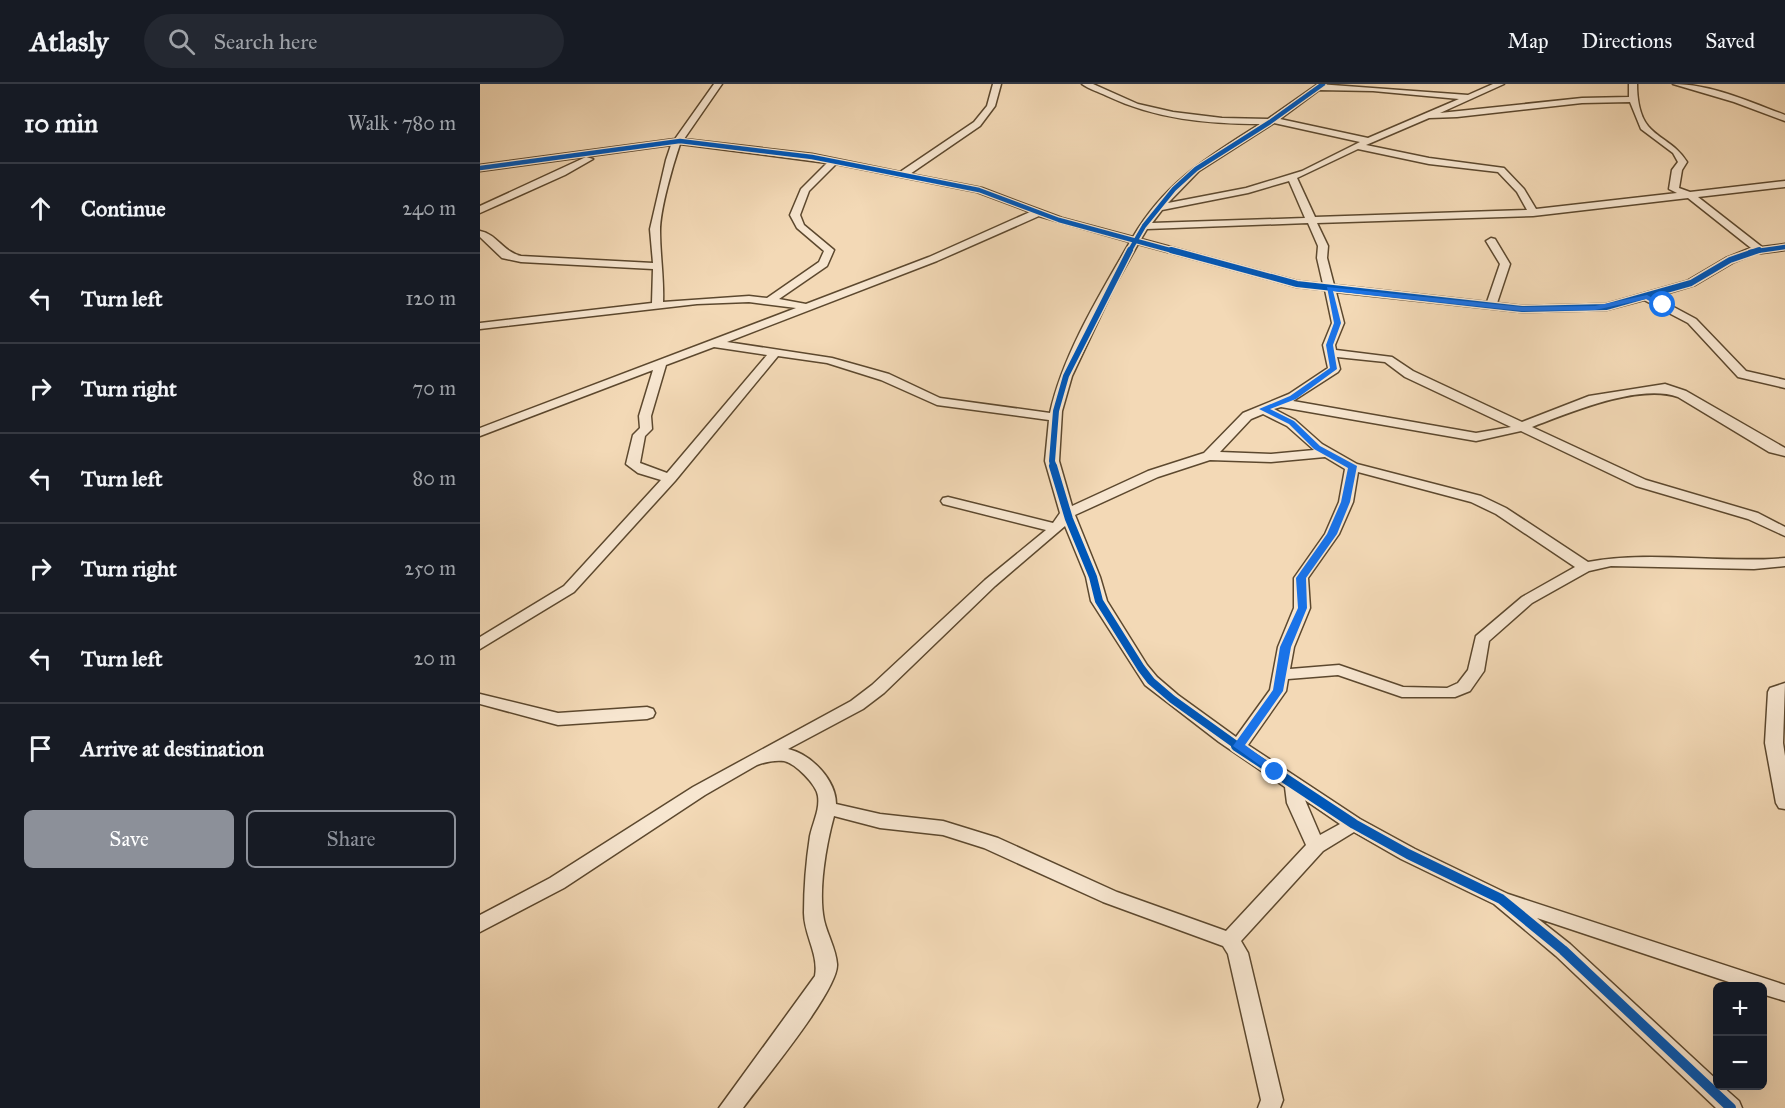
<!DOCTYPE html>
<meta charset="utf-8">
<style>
:root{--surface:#171b24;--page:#242831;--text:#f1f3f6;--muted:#9ea1a6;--line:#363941;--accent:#8c9099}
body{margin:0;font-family:"IM FELL Great Primer",serif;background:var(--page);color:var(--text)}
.controls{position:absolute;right:18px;bottom:18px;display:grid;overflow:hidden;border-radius:9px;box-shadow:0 6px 24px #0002}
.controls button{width:54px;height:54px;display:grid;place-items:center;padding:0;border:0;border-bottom:2px solid var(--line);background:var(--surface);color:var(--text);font:30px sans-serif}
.stop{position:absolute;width:18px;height:18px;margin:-14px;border:4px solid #1a73e8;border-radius:50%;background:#fff}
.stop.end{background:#1a73e8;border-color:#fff;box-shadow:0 2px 6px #0008}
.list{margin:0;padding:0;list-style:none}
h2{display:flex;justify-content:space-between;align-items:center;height:78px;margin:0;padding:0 24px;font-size:26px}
h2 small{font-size:20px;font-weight:400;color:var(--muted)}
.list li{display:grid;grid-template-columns:39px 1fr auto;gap:18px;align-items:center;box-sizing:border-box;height:90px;padding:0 24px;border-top:2px solid var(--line)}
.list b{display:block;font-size:22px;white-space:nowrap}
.list em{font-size:20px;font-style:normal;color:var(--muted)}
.actions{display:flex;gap:12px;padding:18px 24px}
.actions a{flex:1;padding:14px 0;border:2px solid var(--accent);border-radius:9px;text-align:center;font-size:21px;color:var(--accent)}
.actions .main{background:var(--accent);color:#fff}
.icon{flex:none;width:33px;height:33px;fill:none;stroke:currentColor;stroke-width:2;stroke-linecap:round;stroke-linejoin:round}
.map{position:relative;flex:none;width:1305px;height:1024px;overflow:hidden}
header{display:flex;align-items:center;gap:36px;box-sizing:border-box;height:84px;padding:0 30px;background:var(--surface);border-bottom:2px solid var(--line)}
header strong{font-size:28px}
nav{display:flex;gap:33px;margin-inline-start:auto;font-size:21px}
.search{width:420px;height:54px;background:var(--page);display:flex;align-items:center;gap:15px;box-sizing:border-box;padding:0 21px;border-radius:33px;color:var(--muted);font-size:22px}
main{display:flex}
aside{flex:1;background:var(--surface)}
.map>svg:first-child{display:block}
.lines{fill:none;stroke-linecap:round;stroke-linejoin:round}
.street-casing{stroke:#5c482e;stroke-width:3}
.street{fill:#f7e6d0;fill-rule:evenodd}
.cycleway-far3-casing{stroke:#f7e6d0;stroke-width:7}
.cycleway-far2-casing{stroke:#f7e6d0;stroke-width:9}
.cycleway-far1-casing{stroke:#f7e6d0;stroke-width:11}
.cycleway-casing{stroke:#f7e6d0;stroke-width:14}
.cycleway-far3{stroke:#0057b8;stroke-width:4.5}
.cycleway-far2{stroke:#0057b8;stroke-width:6}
.cycleway-far1{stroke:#0057b8;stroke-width:8}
.cycleway{stroke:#0057b8;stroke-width:10}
.route{fill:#1a73e8}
</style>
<header>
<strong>Atlasly</strong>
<div class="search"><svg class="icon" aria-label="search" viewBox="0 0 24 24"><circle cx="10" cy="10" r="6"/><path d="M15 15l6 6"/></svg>Search here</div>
<nav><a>Map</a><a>Directions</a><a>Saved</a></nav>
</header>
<main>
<aside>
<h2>10 min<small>Walk · 780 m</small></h2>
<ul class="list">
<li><svg class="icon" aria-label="ahead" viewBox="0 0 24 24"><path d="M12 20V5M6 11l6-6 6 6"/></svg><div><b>Continue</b></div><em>240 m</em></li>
<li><svg class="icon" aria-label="left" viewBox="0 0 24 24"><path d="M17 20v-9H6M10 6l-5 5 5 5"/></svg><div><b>Turn left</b></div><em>120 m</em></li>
<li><svg class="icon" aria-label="right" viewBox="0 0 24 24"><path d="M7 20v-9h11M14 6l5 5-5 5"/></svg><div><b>Turn right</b></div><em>70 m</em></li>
<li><svg class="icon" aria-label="left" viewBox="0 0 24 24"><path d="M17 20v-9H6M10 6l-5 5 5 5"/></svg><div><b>Turn left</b></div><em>80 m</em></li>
<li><svg class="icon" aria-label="right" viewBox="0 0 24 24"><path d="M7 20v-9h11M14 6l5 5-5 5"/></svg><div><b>Turn right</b></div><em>250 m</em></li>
<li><svg class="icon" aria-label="left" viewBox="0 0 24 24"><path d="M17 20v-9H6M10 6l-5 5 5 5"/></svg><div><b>Turn left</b></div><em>20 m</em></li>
<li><svg class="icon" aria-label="arrive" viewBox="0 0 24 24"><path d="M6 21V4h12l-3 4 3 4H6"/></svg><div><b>Arrive at destination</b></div></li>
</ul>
<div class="actions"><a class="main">Save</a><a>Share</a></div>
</aside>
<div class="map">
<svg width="1305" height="1024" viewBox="0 0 1305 1024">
<rect width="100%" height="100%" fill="#f3d9b6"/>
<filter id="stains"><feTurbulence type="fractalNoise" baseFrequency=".00333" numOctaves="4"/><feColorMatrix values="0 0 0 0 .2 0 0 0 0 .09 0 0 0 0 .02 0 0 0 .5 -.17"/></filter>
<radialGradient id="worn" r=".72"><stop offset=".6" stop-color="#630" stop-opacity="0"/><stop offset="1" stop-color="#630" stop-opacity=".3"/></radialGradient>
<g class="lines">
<defs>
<g id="street">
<path d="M234,0h8l-38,55 128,15 88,18 74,-50 13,-16 6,-22h8l-6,22 -15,20 -70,48 72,14 80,30 71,19c32,-55 75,-80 127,-113 -52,0 -105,-5 -153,-28 -8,-4 -18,-7 -25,-12h11l45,20 35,8 49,6 46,1 50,-35 150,11 25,-11h11l-64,29 142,-15 47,-1v-13h8c0,13 2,31 11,42 12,14 27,17 39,36l-5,8 -3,18 11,4 95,-11v6l-87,10 64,50 23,-3v6l-31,4 -20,8 -39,23 -40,12 41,22 50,52 39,9v8l-47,-11 -50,-54 -44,-23 -38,10 -84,2 -186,-20 8,31 -9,22 1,5 56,7 21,14 109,51 67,-26 76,-12 21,7 99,57v8l-16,-4 -91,-55c-39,-14 -109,16 -146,30l114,53 112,33 27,14v9l-37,-17 -112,-33 -115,-55 -45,10 -195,-34 -7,2 21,11 27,24 35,20 124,32 25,12 82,54c64,-12 132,2 197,-4v8l-31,3 -143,-3 -22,5 -57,32 -43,38 -5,30 -14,20 -15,6h-53l-64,-22 -50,4 -2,12 -38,54 112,74 55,30 93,45 277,91v16l-23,-7v-8h-21l-204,-68 33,26 148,137v5h4l17,15 3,7h-26l-160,-152 -62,-52 -93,-45 -47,-27 -31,19 -82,90 7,12 35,147 -3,8h-22l3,-8 -33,-146 -5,-8 -120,-44 -119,-54 -41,-13 -63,-7 -46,-12c-8,29 -16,75 -10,104 3,14 12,29 13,44 2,26 -76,119 -94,144h-24l96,-132c4,-22 -11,-41 -11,-63 0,-26 2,-51 6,-77 3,-14 10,-26 8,-40 -1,-11 -23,-33 -34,-35 -9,-1 -19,1 -27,4l-52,30 -141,93 -84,44v-17l70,-37 143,-91 158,-86 21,-16 113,-105 61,-50 -103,-26 -2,-3 2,-3 5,-1 105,26 7,-10 -15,-52 4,-41 -112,-15 -56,-25 -54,-17 -49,-7 -103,125 -101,111 -94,57v-12l84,-51 97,-106 -23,-7 -12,-9 7,-29 7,-7 -1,-12 14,-46 -173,66v-8l316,-120 -47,-6 -52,2 -217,25v-6l172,-20 1,-34 -132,-7 -19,-4 -22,-21v-6c17,3 23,21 41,25l132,7 -3,-34 16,-69 5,-15 -191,26v-6l195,-26zM839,6l54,1 86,8 -91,39 -88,-19zM1150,18l11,27 32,24 5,9 -6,8 -3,19 8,4 -141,16 -12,-20 -20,-21 -75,-10 -63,-13 63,-27 28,-1 125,-14zM794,39l86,19 -58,29 -56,17 -78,15 31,-32zM200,60l147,19 -26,26 -11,26 7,13 27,23 -5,11 -52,36 -18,-2 -86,6c1,-24 -3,-47 -3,-71 0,-22 13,-66 20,-87zM878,65l71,15 69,8 19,20 10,18 -212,7 -18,-39zM356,80l141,28 53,20 -101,45 -123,47 -27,-5 48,-33 7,-16 -30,-25 -4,-10 9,-24zM809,97l16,37 -153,5 10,-13 86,-17zM1208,114l63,50 -25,10 -39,23 -81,23 -84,2 -25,-3 13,-39 -15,-25 -4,-1 -5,3 14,23 -13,38 -153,-17 -7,-27 1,-12 -11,-23 216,-7zM559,132l91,26c-30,52 -67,112 -80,171l-110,-15 -51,-24 -57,-16 -105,-16 210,-81zM828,139l10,23 -1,12 6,26 -26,-3 -156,-42 6,-10zM658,160l159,43 28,3 7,33 -9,22 5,23 -39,26 -46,19 -39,40 -56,18 -76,35 -13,-45 3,-50 10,-35 42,-89zM234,263l53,8 -100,118 -27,-10 5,-27 7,-7 -1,-13 15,-51zM857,273l48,5 20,15 106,50 -35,6 -183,-32 45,-29 2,-3zM783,330l24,12 27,24 -43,4 -51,-2 31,-33zM845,373l20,12 -6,33 -14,32 -31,44v30l-16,39 -8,43 -34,47 -58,-42 -21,-18 -10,-12 -40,-64 -7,-24 -25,-62 83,-38 52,-17 61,2zM878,388l113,30 25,12 79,53 -53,30 -46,39 -8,34 -10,13 -11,5 -44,-1 -64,-22 -49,4 4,-22 16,-39 -2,-30 31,-44 14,-32zM585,442l21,51 5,24 54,84 74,57 66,45 2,16 19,42 -80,86 -109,-39 -119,-54 -55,-17 -63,-7 -44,-10c0,-24 -25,-50 -48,-55l75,-40 21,-16 111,-107zM825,716l35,24 -20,11z"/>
<path d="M1193,0c38,0 77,18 112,31v6l-51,-19z"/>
<path d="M106,73l7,2 -28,16 -85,38v-7z"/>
<path d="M1305,599l-2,60 2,13v53l-6,-1 -3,-5 -11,-60 3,-51 2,-4z"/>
<path d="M0,610l78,19 89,-6 6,2 2,4 -2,4 -6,2 -89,6 -78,-21z"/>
</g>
</defs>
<!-- street casing -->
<use href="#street" class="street-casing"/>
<!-- street -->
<use href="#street" class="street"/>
<defs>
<g id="cycleway-far3">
<path d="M0,84l200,-27 132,16 167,33 80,30 118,32"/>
<path d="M649,168l15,-26 30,-37 22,-20 74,-47 53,-38"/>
<path d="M1270,168l35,-5"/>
</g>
<g id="cycleway-far2">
<path d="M691,166l126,34 225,25 84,-2 85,-24 39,-23 29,-10"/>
<path d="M574,384l-2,-7 4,-50 10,-35 64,-126"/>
</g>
<path id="cycleway-far1" d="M573,382l16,53 24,58 6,24 42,67 10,13 21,18 67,48"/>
<path id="cycleway" d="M756,662l118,78 54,30 93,45 62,51 168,158"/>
</defs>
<!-- cycleway-far3 casing -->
<use href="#cycleway-far3" class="cycleway-far3-casing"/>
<!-- cycleway-far2 casing -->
<use href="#cycleway-far2" class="cycleway-far2-casing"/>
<!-- cycleway-far1 casing -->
<use href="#cycleway-far1" class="cycleway-far1-casing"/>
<!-- cycleway casing -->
<use href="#cycleway" class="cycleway-casing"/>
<!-- cycleway-far3 -->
<use href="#cycleway-far3" class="cycleway-far3"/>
<!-- cycleway-far2 -->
<use href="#cycleway-far2" class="cycleway-far2"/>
<!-- cycleway-far1 -->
<use href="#cycleway-far1" class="cycleway-far1"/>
<!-- cycleway -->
<use href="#cycleway" class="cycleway"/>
</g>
<!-- route -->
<path class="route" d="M847,203l195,20 73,-1 52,-11 19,10 -6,2 -14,-8 -51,11 -73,1 -189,-20 8,32 -8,22 4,24 -41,30 -26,10 24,12 26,25 37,20 -7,36 -13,32 -31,44 1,30 -16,39 -8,44 -38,54 34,25v5l-4,1 -42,-30 40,-56 7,-43 18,-39 -2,-30 31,-44 14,-32 7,-34 -34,-19 -25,-25 -30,-15 31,-13 40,-28 -4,-23 8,-22z"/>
<rect width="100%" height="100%" filter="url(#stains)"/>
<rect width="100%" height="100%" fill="url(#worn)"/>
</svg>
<div class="controls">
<button>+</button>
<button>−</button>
</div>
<div class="stop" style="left:1183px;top:221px"></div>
<div class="stop end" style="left:795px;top:688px"></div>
</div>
</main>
